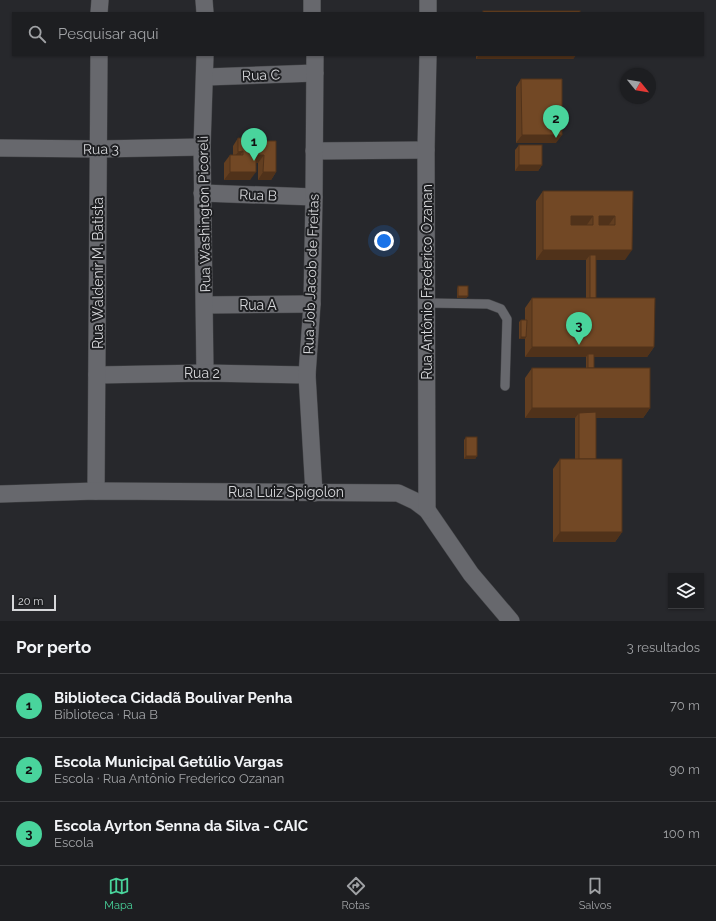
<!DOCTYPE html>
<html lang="pt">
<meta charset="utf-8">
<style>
:root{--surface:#1d1e21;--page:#25272a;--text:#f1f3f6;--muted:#a0a2a5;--line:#3b3c3f;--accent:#49d49c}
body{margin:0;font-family:Raleway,sans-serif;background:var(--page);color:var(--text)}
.controls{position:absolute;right:12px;bottom:12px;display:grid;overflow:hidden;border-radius:0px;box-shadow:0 1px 3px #0004}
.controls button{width:36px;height:36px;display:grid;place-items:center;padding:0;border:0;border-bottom:1px solid var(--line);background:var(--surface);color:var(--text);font:20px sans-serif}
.compass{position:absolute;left:620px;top:68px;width:36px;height:36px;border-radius:50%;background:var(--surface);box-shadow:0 1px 3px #0004;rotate:120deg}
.scale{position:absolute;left:12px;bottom:10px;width:44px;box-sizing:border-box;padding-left:4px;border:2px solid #d6d7da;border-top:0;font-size:11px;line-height:14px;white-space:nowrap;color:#d6d7da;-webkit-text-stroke:3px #1e1f22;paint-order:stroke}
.you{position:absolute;left:384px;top:241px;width:14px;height:14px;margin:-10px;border:3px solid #fff;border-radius:50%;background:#1a73e8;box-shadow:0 0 0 6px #1a73e833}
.badge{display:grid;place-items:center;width:26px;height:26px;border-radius:50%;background:var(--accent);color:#111;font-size:13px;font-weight:700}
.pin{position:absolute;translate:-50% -33px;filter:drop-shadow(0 1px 2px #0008)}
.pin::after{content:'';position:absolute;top:21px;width:14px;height:12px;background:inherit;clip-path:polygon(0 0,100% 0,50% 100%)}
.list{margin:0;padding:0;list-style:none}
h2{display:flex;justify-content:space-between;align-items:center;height:52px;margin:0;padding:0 16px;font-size:17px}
h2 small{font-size:13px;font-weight:400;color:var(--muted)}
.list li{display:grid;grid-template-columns:26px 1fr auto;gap:12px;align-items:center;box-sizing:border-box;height:64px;padding:0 16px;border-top:1px solid var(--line)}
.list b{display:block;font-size:15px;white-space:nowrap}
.list p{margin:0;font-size:13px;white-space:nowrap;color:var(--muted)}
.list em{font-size:13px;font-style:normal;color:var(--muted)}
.icon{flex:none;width:22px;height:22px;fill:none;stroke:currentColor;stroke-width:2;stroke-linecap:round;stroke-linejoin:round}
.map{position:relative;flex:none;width:716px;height:621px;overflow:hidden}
.search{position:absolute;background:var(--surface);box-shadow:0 1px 3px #0004;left:12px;right:12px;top:12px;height:44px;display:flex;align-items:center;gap:10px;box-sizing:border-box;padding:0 14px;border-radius:0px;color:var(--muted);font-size:15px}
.sheet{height:244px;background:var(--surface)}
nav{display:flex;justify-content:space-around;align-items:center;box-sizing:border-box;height:56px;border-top:1px solid var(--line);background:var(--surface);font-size:11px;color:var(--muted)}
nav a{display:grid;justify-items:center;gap:2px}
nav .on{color:var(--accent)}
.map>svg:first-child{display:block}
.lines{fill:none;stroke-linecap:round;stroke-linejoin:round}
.lane-casing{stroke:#434447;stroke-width:10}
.street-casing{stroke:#434447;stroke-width:18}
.lane{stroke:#67686d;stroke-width:9}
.street{stroke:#67686d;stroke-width:17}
.wall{fill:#623e20}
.shaded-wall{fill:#50321a}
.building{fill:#724825;stroke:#50321a;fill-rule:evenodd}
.labels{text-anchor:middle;stroke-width:4;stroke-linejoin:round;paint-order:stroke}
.street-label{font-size:14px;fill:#d6d7da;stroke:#1e1f22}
</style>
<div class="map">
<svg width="716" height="621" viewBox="0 0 716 621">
<rect width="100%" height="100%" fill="#27282c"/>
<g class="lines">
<defs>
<path id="lane" d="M427,303l61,1 13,5 6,10 -2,67"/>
<g id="street">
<path d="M204,0l1,13"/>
<path d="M312,0v13"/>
<path d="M99,13l1,-13"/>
<path d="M428,13v-13"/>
<path d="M206,77l109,-4"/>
<path d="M0,148l99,1 103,-2"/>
<path d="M314,151l112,-1"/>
<path d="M202,193l112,4"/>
<path d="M205,305l107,-1"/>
<path d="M205,373l-3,-226 3,-92"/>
<path d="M97,375l108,-2 102,2"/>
<path d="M96,491l3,-436"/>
<path d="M314,493l-7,-118 5,-71 2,-107 1,-142"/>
<path d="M0,494l96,-3 302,2 17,8 12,9 44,64 40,47"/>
<path d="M427,510l-1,-360 2,-95"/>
</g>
</defs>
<!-- lane casing -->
<use href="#lane" class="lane-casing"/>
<!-- street casing -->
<use href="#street" class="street-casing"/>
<!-- lane -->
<use href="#lane" class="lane"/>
<!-- street -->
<use href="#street" class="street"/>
</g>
<!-- wall -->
<g class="wall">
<path d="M476,55h100l-3,4h-97z"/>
<path d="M521,79l35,64h-40v-56z"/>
<path d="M238,138l10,3h28v31l-5,8h-13v-17h-2l-6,17h-26v-17l6,-8h3v-9z"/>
<path d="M519,145l23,20 -4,6h-23v-21z"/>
<path d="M543,191h90l-8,69h-29v38l58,49 -7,10h-53v11l56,40 -7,10h-47v41l26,73 -7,10h-62v-73l7,-10h15v-41h-50v-40l7,-10h54v-11h-61v-18h-6v-17l2,-2h4v-12l7,-10h54v-38h-50v-59z"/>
<path d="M458,286l10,10 -2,2h-9v-9z"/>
<path d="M466,437l11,19 -2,3h-11v-19z"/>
</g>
<!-- shaded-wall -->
<g class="shaded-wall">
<path d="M479,55h97l-3,4h-97z"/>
<path d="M522,135h40l-6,8h-40z"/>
<path d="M243,151l-5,8h-5l5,-7z"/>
<path d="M256,155h8l-6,8h-8z"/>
<path d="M519,165h23l-4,6h-23z"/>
<path d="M230,172h26l-6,8h-26z"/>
<path d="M263,172h13l-5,8h-13z"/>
<path d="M571,216h22l-7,10h-22z"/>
<path d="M599,216h16l-7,10h-16z"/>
<path d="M543,250h89l-7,10h-35v-5l-4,5h-50z"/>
<path d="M458,296h10l-2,2h-9z"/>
<path d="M521,337h5l-1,2h-6z"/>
<path d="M532,347h122l-7,10h-59v-3l-2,3h-61z"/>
<path d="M532,408h118l-7,10h-64v-5l-4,5h-50z"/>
<path d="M466,456h11l-2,3h-11z"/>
<path d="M560,532h62l-7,10h-62z"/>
</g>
<!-- building -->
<g class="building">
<rect x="483" y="11" width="97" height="2"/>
<path d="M521,79h41v56h-40z"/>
<path d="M238,138h10v3h28v31h-13l1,-17h-8v17h-26v-17h13v-4l-5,1z"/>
<rect x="519" y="145" width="23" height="20"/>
<path d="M543,191h90l-1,59h-89zM571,216h22v9h-22zM599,216h16v9h-16z"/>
<rect x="590" y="255" width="6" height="43"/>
<rect x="458" y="286" width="10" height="10"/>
<path d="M532,298h123l-1,49h-122z"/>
<path d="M521,320h6l-1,17h-5z"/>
<rect x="588" y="354" width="6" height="14"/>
<rect x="532" y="368" width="118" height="40"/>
<path d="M596,412v47h-17v-46z"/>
<rect x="466" y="437" width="11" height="19"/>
<rect x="560" y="459" width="62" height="73"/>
</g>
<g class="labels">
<!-- street labels -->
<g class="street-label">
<text transform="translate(261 75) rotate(-2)" y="5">Rua C</text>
<text transform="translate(101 149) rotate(-1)" y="5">Rua 3</text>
<text transform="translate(258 195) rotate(2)" y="5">Rua B</text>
<text transform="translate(204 214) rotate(-91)" y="5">Rua Washington Picoreli</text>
<text transform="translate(98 273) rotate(-90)" y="5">Rua Waldenir M. Batista</text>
<text transform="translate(311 274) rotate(-88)" y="5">Rua Job Jacob de Freitas</text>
<text transform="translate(427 282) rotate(-90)" y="5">Rua Antônio Frederico Ozanan</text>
<text x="258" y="310">Rua A</text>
<text x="202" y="378">Rua 2</text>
<text x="286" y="497">Rua Luiz Spigolon</text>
</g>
</g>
</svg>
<div class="controls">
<button><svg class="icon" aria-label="layers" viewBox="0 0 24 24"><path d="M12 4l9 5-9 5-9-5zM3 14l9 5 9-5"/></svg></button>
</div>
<svg class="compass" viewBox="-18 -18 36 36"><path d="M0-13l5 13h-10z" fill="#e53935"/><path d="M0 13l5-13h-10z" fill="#a0a2a5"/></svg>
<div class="scale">20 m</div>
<div class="you"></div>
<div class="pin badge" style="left:254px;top:161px">1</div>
<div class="pin badge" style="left:556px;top:138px">2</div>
<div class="pin badge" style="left:579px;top:345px">3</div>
<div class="search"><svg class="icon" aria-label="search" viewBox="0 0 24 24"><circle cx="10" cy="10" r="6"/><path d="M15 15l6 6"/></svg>Pesquisar aqui</div>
</div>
<section class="sheet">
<h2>Por perto<small>3 resultados</small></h2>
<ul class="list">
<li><span class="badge">1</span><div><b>Biblioteca Cidadã Boulivar Penha</b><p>Biblioteca · Rua B</p></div><em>70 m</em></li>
<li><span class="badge">2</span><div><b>Escola Municipal Getúlio Vargas</b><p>Escola · Rua Antônio Frederico Ozanan</p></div><em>90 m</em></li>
<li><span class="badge">3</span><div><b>Escola Ayrton Senna da Silva - CAIC</b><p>Escola</p></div><em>100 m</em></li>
</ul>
</section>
<nav>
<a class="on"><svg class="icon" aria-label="map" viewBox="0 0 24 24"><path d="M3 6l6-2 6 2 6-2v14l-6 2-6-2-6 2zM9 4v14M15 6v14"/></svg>Mapa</a>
<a><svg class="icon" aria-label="directions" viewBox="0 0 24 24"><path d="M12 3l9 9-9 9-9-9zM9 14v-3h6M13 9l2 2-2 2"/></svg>Rotas</a>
<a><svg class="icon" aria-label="saved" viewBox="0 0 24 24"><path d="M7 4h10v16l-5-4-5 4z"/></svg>Salvos</a>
</nav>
